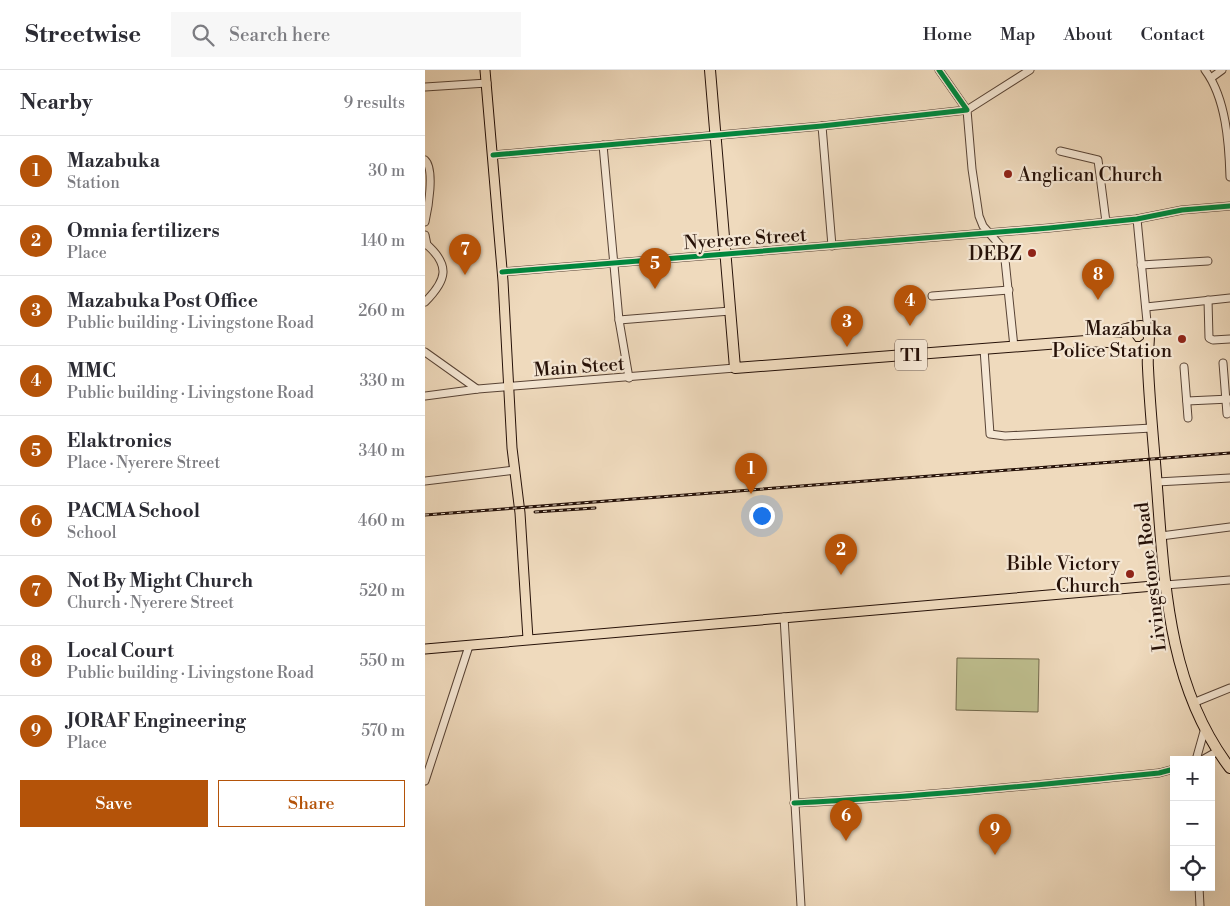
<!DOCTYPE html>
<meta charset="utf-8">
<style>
:root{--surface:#fff;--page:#f7f7f7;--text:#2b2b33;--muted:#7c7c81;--line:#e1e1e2;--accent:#b45309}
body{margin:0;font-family:"Libre Bodoni",serif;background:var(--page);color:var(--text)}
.controls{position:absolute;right:15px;bottom:15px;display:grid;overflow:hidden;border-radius:0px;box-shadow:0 5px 20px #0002}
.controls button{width:45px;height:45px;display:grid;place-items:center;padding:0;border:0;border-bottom:1px solid var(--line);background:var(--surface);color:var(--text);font:25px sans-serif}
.you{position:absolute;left:336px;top:445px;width:18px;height:18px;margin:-12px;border:4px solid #fff;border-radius:50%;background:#1a73e8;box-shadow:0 0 0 8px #1a73e833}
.badge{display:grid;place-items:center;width:32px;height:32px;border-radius:50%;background:var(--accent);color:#fff;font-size:16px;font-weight:700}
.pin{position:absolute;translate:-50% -41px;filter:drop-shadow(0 1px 2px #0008)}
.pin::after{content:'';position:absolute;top:26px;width:18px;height:15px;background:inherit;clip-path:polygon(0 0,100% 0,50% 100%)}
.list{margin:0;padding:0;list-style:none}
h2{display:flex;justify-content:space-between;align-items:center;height:65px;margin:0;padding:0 20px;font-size:21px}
h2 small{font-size:16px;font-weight:400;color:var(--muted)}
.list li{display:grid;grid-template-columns:32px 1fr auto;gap:15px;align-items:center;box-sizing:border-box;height:70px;padding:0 20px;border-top:1px solid var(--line)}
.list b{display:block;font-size:19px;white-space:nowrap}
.list p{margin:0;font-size:16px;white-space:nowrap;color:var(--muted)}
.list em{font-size:16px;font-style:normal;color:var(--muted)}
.actions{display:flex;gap:10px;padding:15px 20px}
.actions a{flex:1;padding:11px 0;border:1px solid var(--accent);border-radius:0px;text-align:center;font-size:18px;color:var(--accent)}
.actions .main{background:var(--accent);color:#fff}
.icon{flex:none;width:28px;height:28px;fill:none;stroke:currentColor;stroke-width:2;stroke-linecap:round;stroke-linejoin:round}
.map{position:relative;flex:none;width:805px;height:836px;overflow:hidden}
header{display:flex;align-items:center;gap:30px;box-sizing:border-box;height:70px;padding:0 25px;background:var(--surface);border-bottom:1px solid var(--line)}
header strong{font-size:24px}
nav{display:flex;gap:28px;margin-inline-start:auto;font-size:18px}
.search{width:350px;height:45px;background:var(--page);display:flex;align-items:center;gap:12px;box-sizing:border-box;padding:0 18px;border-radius:0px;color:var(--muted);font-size:19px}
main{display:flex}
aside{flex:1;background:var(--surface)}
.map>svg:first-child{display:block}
.park{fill:#bebe8e;stroke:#72684b}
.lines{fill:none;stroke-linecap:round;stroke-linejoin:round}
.minor-casing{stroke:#584335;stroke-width:9}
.major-casing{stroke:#261108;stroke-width:11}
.highway-casing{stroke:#261108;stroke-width:12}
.minor{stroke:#f5e7d4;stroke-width:7}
.major{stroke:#efdabd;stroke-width:9}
.highway{stroke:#efdabd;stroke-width:10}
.rail-casing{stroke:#261108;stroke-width:3}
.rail{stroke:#f5e7d4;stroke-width:1;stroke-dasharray:4;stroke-linecap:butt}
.cycleway-casing{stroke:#f5e7d4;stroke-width:8}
.cycleway{stroke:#00873e;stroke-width:5}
.poi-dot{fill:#8f2418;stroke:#f5e7d4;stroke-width:2}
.labels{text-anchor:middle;stroke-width:4.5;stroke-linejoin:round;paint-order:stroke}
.shield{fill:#f5e7d4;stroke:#645145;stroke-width:1}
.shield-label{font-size:18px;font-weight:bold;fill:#261108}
.poi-label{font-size:19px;fill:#261108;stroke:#f5e7d4;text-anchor:end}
.street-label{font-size:19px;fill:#261108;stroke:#f5e7d4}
</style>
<header>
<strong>Streetwise</strong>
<div class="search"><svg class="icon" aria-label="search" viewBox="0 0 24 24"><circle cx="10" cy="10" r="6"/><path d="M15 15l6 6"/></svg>Search here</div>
<nav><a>Home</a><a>Map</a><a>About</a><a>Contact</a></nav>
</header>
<main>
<aside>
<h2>Nearby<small>9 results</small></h2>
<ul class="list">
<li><span class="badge">1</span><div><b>Mazabuka</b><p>Station</p></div><em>30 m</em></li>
<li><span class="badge">2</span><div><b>Omnia fertilizers</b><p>Place</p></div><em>140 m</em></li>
<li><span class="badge">3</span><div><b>Mazabuka Post Office</b><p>Public building · Livingstone Road</p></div><em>260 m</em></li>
<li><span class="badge">4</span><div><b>MMC</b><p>Public building · Livingstone Road</p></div><em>330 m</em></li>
<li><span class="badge">5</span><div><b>Elaktronics</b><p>Place · Nyerere Street</p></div><em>340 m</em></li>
<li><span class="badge">6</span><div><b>PACMA School</b><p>School</p></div><em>460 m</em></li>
<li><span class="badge">7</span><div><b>Not By Might Church</b><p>Church · Nyerere Street</p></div><em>520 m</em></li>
<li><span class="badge">8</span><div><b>Local Court</b><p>Public building · Livingstone Road</p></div><em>550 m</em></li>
<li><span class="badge">9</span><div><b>JORAF Engineering</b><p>Place</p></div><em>570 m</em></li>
</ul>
<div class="actions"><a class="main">Save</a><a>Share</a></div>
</aside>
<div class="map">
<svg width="805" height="836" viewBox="0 0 805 836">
<rect width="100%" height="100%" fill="#efdabd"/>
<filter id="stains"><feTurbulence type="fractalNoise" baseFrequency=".004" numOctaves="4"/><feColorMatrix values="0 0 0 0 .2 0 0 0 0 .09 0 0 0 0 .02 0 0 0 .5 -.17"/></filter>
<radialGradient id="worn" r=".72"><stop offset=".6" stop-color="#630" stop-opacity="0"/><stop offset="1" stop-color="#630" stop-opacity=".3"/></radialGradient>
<!-- park -->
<path class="park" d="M532,588l82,1 -1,53 -82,-2z"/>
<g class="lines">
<defs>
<g id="minor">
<path d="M780,0c21,28 24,73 25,107"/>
<path d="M786,8l11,-8"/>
<path d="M0,17l62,-4"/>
<path d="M397,56l10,120"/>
<path d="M178,75l16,175 111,-9"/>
<path d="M635,81l38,9 8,62"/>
<path d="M68,85l329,-29 145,-16 -28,-40"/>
<path d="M0,90c10,9 3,49 0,62"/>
<path d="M712,149l11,113"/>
<path d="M0,165l2,10"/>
<path d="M0,173c26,22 22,37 0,59"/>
<path d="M716,195l67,-4"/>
<path d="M77,202l547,-44 88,-9 45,-9 48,-4"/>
<path d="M507,226l77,-6"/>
<path d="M783,230l1,38 4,2 17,-1"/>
<path d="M721,237l84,-9"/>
<path d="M194,250l10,58"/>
<path d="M589,277l-10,-97 -21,-24 -4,-10 -7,-47 -5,-59 63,-40"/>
<path d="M559,279l6,85 15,2 147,-8"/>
<path d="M0,282l52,37"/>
<path d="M798,293l4,51"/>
<path d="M759,297l4,51"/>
<path d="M0,326l53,-7 257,-21"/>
<path d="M762,331l43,-2"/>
<path d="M0,411l90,-11"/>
<path d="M732,412l73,-4"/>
<path d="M736,466l69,-9"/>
<path d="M740,515l65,-5"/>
<path d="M359,547l17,289"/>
<path d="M768,633l37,-15"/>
<path d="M771,690l9,-32"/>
<path d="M777,690l16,-9"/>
<path d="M0,711l44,-135"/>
<path d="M369,733c122,-6 244,-18 365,-30l15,-4"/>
<path d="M774,817l1,19"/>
</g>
<g id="major">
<path d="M60,0l18,211 9,167 8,65 8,126"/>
<path d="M0,579l740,-64"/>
</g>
<g id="highway">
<path d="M285,0l25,298 351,-27 43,2"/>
<path d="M670,268l38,-11"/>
<path d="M722,273l-5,4h-9l-6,-8 1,-7 6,-5 7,-1 8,8c0,11 -2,23 -1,34 2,44 7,89 10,133 7,93 13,190 72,267"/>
</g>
</defs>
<!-- minor casing -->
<use href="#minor" class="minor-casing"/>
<!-- major casing -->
<use href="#major" class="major-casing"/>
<!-- highway casing -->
<use href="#highway" class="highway-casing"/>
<!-- minor -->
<use href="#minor" class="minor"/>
<!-- major -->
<use href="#major" class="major"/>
<!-- highway -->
<use href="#highway" class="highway"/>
<defs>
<g id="rail">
<path d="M110,442l60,-4"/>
<path d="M0,445l805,-62"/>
</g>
</defs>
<!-- rail casing -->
<use href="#rail" class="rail-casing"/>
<!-- rail -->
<use href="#rail" class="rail"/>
<defs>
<g id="cycleway">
<path d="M68,85l329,-29 145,-16 -28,-40"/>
<path d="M77,202l547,-44 88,-9 45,-9 48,-4"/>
<path d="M369,733c122,-6 244,-18 365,-30l15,-4"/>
</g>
</defs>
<!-- cycleway casing -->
<use href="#cycleway" class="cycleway-casing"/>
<!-- cycleway -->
<use href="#cycleway" class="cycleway"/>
</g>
<!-- markers -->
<g class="poi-dot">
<circle cx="583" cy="104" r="5"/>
<circle cx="607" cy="183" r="5"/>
<circle cx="757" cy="269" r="5"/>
<circle cx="705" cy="504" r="5"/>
</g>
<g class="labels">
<!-- shield labels -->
<rect class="shield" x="470" y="269.5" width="32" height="31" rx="4"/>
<g class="shield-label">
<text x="486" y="291">T1</text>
</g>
<!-- poi labels -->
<g class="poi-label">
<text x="593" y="111" text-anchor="start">Anglican Church</text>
<text x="597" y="190">DEBZ</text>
<text x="747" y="265">Mazabuka<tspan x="747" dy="22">Police Station</tspan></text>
<text x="695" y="500">Bible Victory<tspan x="695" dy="22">Church</tspan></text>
</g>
<!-- street labels -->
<g class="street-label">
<text transform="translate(320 168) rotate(-4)" y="7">Nyerere Street</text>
<text transform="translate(154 296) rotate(-4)" y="7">Main Steet</text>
<text transform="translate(725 507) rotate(-97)" y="7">Livingstone Road</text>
</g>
</g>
<rect width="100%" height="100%" filter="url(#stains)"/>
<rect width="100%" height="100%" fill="url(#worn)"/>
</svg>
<div class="controls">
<button>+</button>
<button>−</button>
<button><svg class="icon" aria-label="locate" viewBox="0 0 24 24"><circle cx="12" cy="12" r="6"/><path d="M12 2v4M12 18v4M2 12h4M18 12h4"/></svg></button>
</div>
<div class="you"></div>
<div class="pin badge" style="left:326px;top:424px">1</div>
<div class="pin badge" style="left:416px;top:505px">2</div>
<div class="pin badge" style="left:422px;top:277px">3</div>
<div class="pin badge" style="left:485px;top:256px">4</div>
<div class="pin badge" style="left:230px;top:219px">5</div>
<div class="pin badge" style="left:421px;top:771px">6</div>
<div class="pin badge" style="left:40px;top:205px">7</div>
<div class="pin badge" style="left:673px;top:230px">8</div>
<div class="pin badge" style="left:570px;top:785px">9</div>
</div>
</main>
